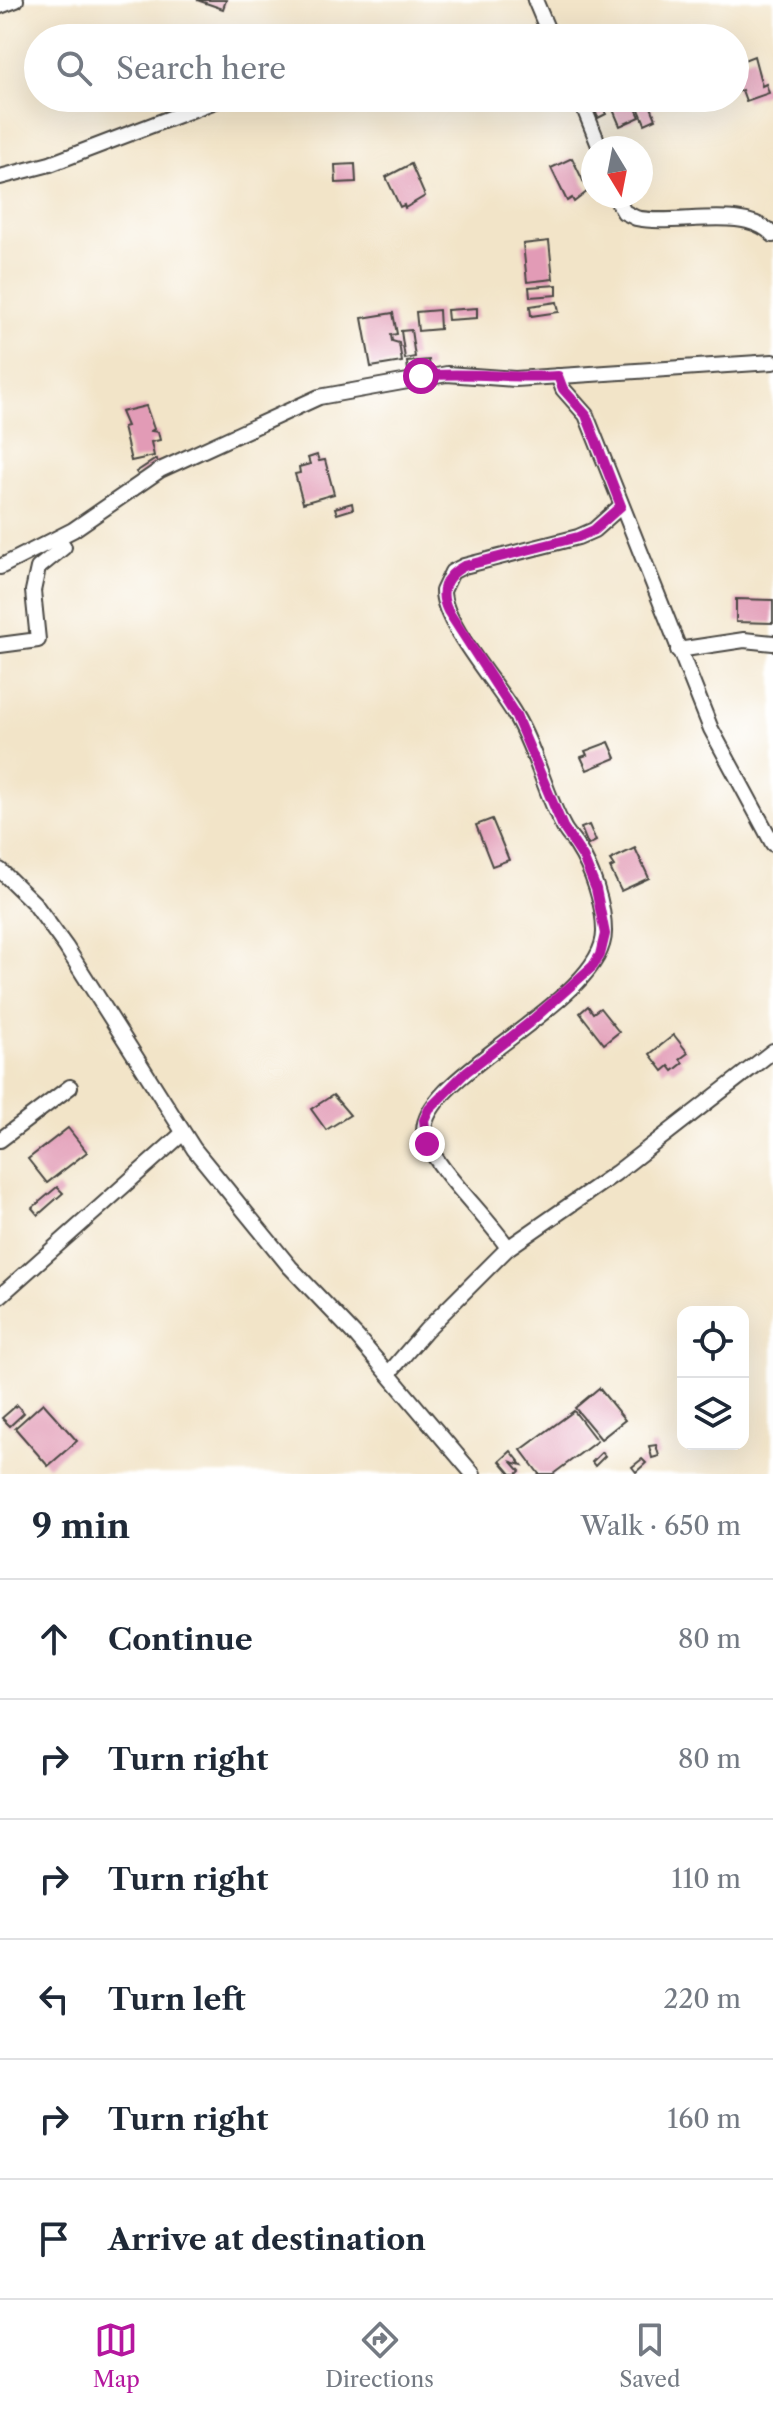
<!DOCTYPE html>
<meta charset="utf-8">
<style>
:root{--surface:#fff;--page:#f2f2f3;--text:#1f2937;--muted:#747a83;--line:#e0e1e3;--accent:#b5179e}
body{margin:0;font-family:"Libre Caslon Text",serif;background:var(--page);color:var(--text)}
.controls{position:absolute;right:24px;bottom:24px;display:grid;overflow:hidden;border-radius:16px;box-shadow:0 8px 32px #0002}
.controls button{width:72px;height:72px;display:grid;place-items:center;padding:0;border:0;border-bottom:2px solid var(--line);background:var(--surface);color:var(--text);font:40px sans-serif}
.compass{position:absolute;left:581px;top:136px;width:72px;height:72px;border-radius:50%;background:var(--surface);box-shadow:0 8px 32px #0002;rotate:170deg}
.stop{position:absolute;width:24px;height:24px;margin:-18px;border:6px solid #b5179e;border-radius:50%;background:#fff}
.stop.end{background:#b5179e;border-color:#fff;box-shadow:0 2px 8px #0008}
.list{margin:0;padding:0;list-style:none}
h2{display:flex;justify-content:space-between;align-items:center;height:104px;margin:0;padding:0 32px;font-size:34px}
h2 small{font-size:26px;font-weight:400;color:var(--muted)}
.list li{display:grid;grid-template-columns:52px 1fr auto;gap:24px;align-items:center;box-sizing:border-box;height:120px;padding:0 32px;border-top:2px solid var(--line)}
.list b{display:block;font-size:30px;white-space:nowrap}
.list em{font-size:26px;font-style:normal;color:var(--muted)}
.icon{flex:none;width:44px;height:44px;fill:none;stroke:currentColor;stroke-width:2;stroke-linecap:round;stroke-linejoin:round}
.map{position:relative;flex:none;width:773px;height:1474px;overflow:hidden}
.search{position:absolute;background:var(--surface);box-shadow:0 8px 32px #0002;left:24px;right:24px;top:24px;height:88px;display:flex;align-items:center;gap:20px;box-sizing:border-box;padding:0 28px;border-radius:44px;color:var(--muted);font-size:30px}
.sheet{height:824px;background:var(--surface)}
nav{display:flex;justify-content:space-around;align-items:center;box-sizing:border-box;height:112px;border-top:2px solid var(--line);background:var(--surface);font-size:22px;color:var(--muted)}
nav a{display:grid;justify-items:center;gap:4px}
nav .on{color:var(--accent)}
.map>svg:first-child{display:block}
.building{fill:#e29bb6}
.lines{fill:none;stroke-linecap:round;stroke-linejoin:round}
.minor-casing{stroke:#494743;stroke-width:18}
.minor{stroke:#fff;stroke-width:14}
.route{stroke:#b5179e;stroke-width:10}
</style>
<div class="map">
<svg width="773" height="1474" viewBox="0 0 773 1474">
<rect width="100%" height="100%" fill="#fff"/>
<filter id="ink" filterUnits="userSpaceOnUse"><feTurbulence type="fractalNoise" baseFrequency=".0125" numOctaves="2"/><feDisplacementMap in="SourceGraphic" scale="16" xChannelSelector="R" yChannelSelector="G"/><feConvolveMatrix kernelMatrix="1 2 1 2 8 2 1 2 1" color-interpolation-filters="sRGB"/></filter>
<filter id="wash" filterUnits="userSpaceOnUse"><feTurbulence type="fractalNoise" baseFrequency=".006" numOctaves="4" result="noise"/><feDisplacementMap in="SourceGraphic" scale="32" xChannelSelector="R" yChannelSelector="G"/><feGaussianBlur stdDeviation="1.8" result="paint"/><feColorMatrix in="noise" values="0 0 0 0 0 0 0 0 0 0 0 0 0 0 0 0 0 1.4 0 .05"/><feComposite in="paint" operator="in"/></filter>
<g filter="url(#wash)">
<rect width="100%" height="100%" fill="#f2e4c8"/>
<g id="blocks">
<!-- building -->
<g class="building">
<path d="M197,0h29l-3,9z"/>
<path d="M221,29l3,9h-31v-1z"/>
<path d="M742,55l2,5 10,-4 8,30 4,-2 3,9 -23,8 -4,-11 -5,2 -2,-35z"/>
<path d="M614,98h21l2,4 -3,2 6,13 -20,9 -11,-26z"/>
<path d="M649,102l7,17 -11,5 -7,-17z"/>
<path d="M603,107l3,7 -8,4 -3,-8z"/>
<path d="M572,158l16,33 -14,11 -2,-4 -5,3 -16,-33z"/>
<path d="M355,164l1,18 -20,1 -1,-18z"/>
<path d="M411,164l14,32 -20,12 -1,-3 -4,2 -14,-30z"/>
<path d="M549,241l4,38 -26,3 -4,-38z"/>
<path d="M557,285v10l-27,2 -1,-10z"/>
<path d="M557,302l2,10 -28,4 -1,-10z"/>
<path d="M477,308v10l-29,2 -1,-10z"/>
<path d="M439,310l1,19 -22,2 -2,-19z"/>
<path d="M393,313l4,21 -6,1 1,6 7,2 3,19 -31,5 -9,-49z"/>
<path d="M411,330l4,27 -10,2 -4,-28z"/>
<path d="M429,360l1,9 -22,2 -1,-9z"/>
<path d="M146,406l8,23 -3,2 7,1 2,8 -9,2 3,14 -23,5 -8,-34 4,-1 -6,-14z"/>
<path d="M317,455l2,6 6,-1 9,34 -31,9 -8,-29 5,-1 -1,-6 11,-3 -2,-6z"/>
<path d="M156,459l3,5 -20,12 -3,-4z"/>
<path d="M352,503l1,6 -16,5 -2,-6z"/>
<path d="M736,599l37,1v23l-37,-1z"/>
<path d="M609,742l7,16 -29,12 -6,-13 6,-2 -2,-4z"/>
<path d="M492,819l17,41 -17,6 -16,-41z"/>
<path d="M589,825l7,16 -8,4 -7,-17z"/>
<path d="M635,848l14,30 -28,13 -11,-23 4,-2 -4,-6z"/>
<path d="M588,1006l5,7 7,-5 19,24 -15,12 -24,-31z"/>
<path d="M674,1035l14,18 -8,6 3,4 -10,8 -4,-5 -6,5 -13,-17z"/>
<path d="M333,1095l17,20 -24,15 -15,-21z"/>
<path d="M68,1128l19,24 -40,31 -19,-24z"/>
<path d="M57,1187l6,6 -25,22 -6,-7z"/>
<path d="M599,1388l26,32 -24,19 -26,-31z"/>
<path d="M43,1403l34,38 -29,25 -33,-38z"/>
<path d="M17,1405l7,8 -14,13 -8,-8z"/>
<path d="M574,1411l23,30 -44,33h-14l-18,-24z"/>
<path d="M656,1445l3,11 -7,2 -3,-12z"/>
<path d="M511,1451l11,14 -10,-3 8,9 -3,3h-6l-11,-13z"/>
<path d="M602,1452l3,4 -10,10 -3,-4z"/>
<path d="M642,1459l4,4 -10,9 -4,-5z"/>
</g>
</g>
</g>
<g filter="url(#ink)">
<use href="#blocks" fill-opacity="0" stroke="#494743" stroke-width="2"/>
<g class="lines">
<defs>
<g id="minor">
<path d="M535,0l16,38"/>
<path d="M0,6l16,-6"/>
<path d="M580,98l20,50"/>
<path d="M0,177l50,-13 173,-66"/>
<path d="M615,196l9,16 12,6c39,9 109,-14 137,17"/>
<path d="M558,376l5,13 23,26 125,314 62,115"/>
<path d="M0,567l73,-37 87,-60 159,-73 128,-23 68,5 258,-17"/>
<path d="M0,645l38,-5 -5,-49 5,-23 26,-21 -6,-9"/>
<path d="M678,650l66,-10 29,3"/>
<path d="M0,870l34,33 32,44 128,202 96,118 67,70 116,137"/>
<path d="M0,1140l70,-53"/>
<path d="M508,1248c-20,-31 -75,-82 -83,-111 -16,-58 181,-135 179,-206 0,-27 -12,-62 -27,-85 -4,-7 -11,-13 -14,-20 -19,-35 -27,-76 -48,-111 -17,-30 -72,-91 -72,-124l9,-19 12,-6 114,-29 16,-7 27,-24"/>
<path d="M0,1296l182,-162"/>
<path d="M389,1373l37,-43 82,-82 108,-75 157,-122"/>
</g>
</defs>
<!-- minor casing -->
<use href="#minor" class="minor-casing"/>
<!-- minor -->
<use href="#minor" class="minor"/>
</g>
</g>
<g class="lines" filter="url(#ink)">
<!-- route -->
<path class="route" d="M421,376c46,-5 91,3 137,0l5,13 23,26 35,91 -27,24 -16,7 -114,29c-19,10 -26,25 -16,45l68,105 47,111 20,30 13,32 9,45 -5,21 -7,11 -64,57 -63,49 -37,37 -5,11 3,24"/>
</g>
</svg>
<div class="controls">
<button><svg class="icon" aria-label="locate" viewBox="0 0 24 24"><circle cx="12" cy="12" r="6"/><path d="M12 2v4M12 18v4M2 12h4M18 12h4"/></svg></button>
<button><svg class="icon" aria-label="layers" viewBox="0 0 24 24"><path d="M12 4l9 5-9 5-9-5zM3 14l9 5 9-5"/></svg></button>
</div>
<svg class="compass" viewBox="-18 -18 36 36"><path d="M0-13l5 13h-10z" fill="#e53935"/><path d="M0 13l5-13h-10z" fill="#747a83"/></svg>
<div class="stop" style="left:421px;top:376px"></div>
<div class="stop end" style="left:427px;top:1144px"></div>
<div class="search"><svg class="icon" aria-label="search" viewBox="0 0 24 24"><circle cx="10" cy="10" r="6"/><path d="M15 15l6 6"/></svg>Search here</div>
</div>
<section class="sheet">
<h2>9 min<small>Walk · 650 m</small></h2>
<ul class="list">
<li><svg class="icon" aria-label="ahead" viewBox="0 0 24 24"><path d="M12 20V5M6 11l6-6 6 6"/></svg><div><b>Continue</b></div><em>80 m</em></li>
<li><svg class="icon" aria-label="right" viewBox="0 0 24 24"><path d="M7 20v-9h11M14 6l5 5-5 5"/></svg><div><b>Turn right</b></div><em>80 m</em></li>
<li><svg class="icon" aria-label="right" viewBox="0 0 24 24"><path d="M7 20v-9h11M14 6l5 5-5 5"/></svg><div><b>Turn right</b></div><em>110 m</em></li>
<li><svg class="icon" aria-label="left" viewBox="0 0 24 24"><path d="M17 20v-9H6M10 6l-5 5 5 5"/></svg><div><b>Turn left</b></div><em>220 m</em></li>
<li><svg class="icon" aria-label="right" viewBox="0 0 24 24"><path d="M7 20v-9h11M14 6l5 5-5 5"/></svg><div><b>Turn right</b></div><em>160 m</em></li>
<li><svg class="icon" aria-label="arrive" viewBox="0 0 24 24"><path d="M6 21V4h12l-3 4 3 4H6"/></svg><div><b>Arrive at destination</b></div></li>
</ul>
</section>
<nav>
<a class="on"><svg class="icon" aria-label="map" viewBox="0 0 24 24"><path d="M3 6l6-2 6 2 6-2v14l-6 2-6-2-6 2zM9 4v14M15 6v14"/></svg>Map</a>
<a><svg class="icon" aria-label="directions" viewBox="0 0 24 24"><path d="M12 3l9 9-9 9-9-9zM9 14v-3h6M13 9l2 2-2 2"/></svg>Directions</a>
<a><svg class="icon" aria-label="saved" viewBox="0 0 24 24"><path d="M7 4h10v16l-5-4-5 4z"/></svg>Saved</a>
</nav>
